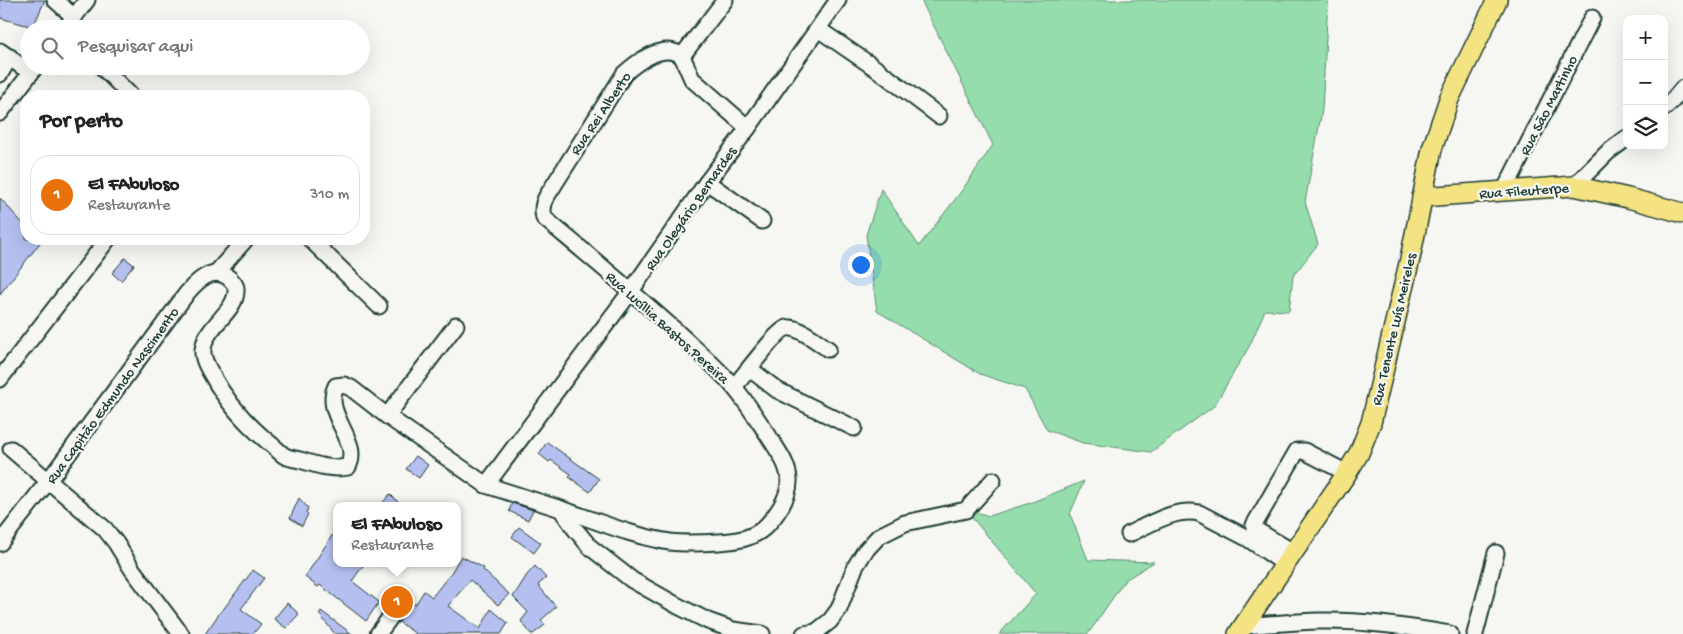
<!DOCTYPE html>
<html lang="pt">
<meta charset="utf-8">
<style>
:root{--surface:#fff;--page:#f2f2f2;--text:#222;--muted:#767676;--line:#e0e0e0;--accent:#1f3d34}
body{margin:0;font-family:"Gochi Hand",sans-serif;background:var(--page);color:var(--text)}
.controls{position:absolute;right:15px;top:15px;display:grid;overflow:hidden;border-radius:10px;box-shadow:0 5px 20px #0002}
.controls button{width:45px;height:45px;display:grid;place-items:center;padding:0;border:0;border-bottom:1px solid var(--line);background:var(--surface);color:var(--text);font:25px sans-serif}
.you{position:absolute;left:860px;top:264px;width:18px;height:18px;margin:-12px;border:4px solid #fff;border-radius:50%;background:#1a73e8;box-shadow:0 0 0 8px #1a73e833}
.badge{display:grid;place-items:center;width:32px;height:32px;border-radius:50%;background:var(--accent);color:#fff;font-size:16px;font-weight:700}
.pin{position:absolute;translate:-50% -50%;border:2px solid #fff;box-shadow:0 1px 5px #0006}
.popup{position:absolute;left:333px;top:502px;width:128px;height:65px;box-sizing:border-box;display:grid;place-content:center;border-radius:10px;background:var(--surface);filter:drop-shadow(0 1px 4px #0005);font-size:16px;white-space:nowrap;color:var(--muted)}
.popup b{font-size:19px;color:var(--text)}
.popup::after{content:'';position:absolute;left:50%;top:100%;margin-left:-10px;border:10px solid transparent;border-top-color:var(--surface)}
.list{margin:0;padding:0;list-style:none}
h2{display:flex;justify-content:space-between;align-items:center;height:65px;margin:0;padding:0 20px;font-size:21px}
h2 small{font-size:16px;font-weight:400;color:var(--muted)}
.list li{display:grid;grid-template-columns:32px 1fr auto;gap:15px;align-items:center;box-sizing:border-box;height:80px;margin:0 10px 10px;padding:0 10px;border:1px solid var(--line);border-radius:20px}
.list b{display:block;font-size:19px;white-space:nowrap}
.list p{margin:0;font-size:16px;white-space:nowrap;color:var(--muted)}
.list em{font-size:16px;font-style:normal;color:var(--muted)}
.icon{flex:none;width:28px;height:28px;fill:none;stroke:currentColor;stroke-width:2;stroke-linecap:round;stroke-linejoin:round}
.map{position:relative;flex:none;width:1683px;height:634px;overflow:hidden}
.search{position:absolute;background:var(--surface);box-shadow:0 5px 20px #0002;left:20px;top:20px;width:350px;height:55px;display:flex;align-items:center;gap:12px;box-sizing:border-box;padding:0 18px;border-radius:28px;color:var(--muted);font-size:19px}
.panel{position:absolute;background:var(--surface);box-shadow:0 5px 20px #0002;left:20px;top:90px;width:350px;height:155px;border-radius:20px}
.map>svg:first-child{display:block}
.green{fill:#95ddac;stroke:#5a8d70}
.building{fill:#b5c0f1;stroke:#1f3d34}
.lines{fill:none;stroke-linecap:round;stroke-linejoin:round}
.minor-casing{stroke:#1f3d34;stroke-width:19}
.major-casing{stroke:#1f3d34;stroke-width:22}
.minor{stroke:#f6f6f2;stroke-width:15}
.major{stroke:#f4e382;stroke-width:19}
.labels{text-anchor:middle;stroke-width:4.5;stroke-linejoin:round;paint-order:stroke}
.street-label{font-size:15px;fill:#1f3d34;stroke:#f6f6f2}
</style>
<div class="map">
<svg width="1683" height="634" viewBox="0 0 1683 634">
<rect width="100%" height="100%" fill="#f6f6f2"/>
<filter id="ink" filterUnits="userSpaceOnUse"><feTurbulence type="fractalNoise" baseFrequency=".02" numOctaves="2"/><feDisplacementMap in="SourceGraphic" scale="10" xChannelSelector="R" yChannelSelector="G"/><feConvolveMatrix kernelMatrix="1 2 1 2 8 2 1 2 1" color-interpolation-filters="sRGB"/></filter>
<g filter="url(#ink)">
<!-- green -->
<g class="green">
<path d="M921,0h407l-6,110 -17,92 13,42 -25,32 -4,35 -24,-1 -15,35 -36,61 -63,46 -68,-9 -36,-13 -22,-41 -45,-15 -103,-63 -11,-76 15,-46 38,57 41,-53 33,-48z"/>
<path d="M1084,481l-14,33 18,46 66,2 -29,18 -37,54h-89l37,-40 -72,-86 25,8 41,-13z"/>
</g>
<!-- building -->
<g class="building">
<path d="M0,0h45l-12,27 -33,-9z"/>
<path d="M0,198l26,29v12h17l-43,55z"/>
<path d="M125,258l9,7 -13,16 -9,-8z"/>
<path d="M547,442l52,37 -9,13 -21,-15 2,-3 -20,-14 -2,2 -10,-8z"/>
<path d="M416,456l12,9 -9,13 -13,-9z"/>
<path d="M390,494l12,12h-22z"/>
<path d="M299,498l9,10 -2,5 2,1 -6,12 -12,-8z"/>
<path d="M512,503l21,7 -5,10 -19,-9z"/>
<path d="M519,527l22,16 -7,10 -22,-16z"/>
<path d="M337,528v35h28l-13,18 27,21 -13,19 -46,-36 -2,2 -13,-10z"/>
<path d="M461,556l23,12 -1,2 26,24 -11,11 -28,-25 -22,26 32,23 11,-20 17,14 -7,11h-85l-17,-12 13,-19 3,2 9,-14 8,6 19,-24z"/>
<path d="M535,566l11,12 -8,7 18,22 -15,13 4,5 -12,9h-2l-10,-13 7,-9 -15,-15 14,-22z"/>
<path d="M253,570l11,8 -23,31 20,15 -8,10h-48l16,-23h1z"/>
<path d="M287,603l12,11 -13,14 -12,-9z"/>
<path d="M321,611l31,23h-17l-16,-20z"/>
</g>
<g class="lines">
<defs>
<g id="minor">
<path d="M55,0l19,17"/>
<path d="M65,29l22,-29"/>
<path d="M818,29l60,41 61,46"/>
<path d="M0,51l31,22"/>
<path d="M682,56l10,23 56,49"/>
<path d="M101,66l30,30"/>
<path d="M0,74l10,-17"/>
<path d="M1664,108l8,-7 11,-13"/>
<path d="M0,113l36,-47"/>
<path d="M707,182l55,39"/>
<path d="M1574,186l34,-34 19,-14"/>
<path d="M1504,191l88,-173"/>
<path d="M310,239l69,67"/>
<path d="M216,273l30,-34"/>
<path d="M750,369l27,21 77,38"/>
<path d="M0,379l108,-140"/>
<path d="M734,387c9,-10 44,-58 53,-59 11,-2 32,15 41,21"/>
<path d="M387,416l69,-91"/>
<path d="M11,449l94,80 11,14 16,26 49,65"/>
<path d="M486,485l145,-194 76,-109 41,-54 90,-128"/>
<path d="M561,509c36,12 71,27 109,33 16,2 32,1 49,0 17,-1 35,-3 48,-17 11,-12 23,-29 22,-46 -1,-16 -13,-31 -21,-44 -11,-16 -22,-34 -35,-49 -17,-20 -38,-37 -57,-55 -43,-39 -88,-76 -132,-113 -2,-8 -1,-15 3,-22l77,-122c14,-13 40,-32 58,-18l43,-56"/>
<path d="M1129,534c21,-10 46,-26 70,-21l48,25 38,26"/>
<path d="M0,543l49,-63 138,-187c10,-12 26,-28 42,-15 3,3 8,7 7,13 0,21 -31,35 -33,59 -1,8 5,18 9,25 15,28 36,51 61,71 4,3 8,8 12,10 4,2 10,3 15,4 16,5 31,10 48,7 14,-27 -26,-52 -12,-81l8,-1 7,3 36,28 99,69 75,24 14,20 15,18 42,33 46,26 30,15 25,9 29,4"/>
<path d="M1293,552l-37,-22 -2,-2v-3l43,-74h7l43,22"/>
<path d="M1244,626c24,-2 48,-4 73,-5 44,-1 89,5 133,13"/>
<path d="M378,634l25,-34"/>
<path d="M804,634l12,-2 14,-11 9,-12 16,-42 10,-16 14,-15 26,-13 61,-13 27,-30"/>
<path d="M1475,634l21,-81"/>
</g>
<g id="major">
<path d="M1422,197l152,-11 54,12 55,15"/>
<path d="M1238,634l109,-161 12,-20 12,-30 39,-164 22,-110 17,-50 48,-99"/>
</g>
</defs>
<!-- minor casing -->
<use href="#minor" class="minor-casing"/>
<!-- major casing -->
<use href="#major" class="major-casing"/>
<!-- minor -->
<use href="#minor" class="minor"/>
<!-- major -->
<use href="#major" class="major"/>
</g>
</g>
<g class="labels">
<!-- street labels -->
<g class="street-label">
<text transform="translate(1548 105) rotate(-63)" y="5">Rua São Martinho</text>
<text transform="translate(600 113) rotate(-56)" y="5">Rua Rei Alberto</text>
<text transform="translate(1524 190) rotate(-4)" y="5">Rua Fileuterpe</text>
<text transform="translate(690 208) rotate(-55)" y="5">Rua Olegário Bernardes</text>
<text transform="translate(668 327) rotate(42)" y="5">Rua Lucíllia Bastos Pereira</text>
<text transform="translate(1393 329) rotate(-77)" y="5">Rua Tenente Luís Meireles</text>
<text transform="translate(112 395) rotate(-54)" y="5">Rua Capitão Edmundo Nascimento</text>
</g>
</g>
</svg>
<div class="controls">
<button>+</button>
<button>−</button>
<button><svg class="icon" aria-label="layers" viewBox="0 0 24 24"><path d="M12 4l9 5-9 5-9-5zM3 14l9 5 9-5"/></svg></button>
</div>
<div class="you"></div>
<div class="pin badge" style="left:397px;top:602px;background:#e8710a">1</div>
<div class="popup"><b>El FAbuloso</b>Restaurante</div>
<div class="search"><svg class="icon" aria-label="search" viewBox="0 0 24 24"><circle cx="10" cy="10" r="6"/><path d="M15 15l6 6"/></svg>Pesquisar aqui</div>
<section class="panel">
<h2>Por perto<small></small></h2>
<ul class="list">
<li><span class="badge" style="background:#e8710a">1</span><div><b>El FAbuloso</b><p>Restaurante</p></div><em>310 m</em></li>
</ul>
</section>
</div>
